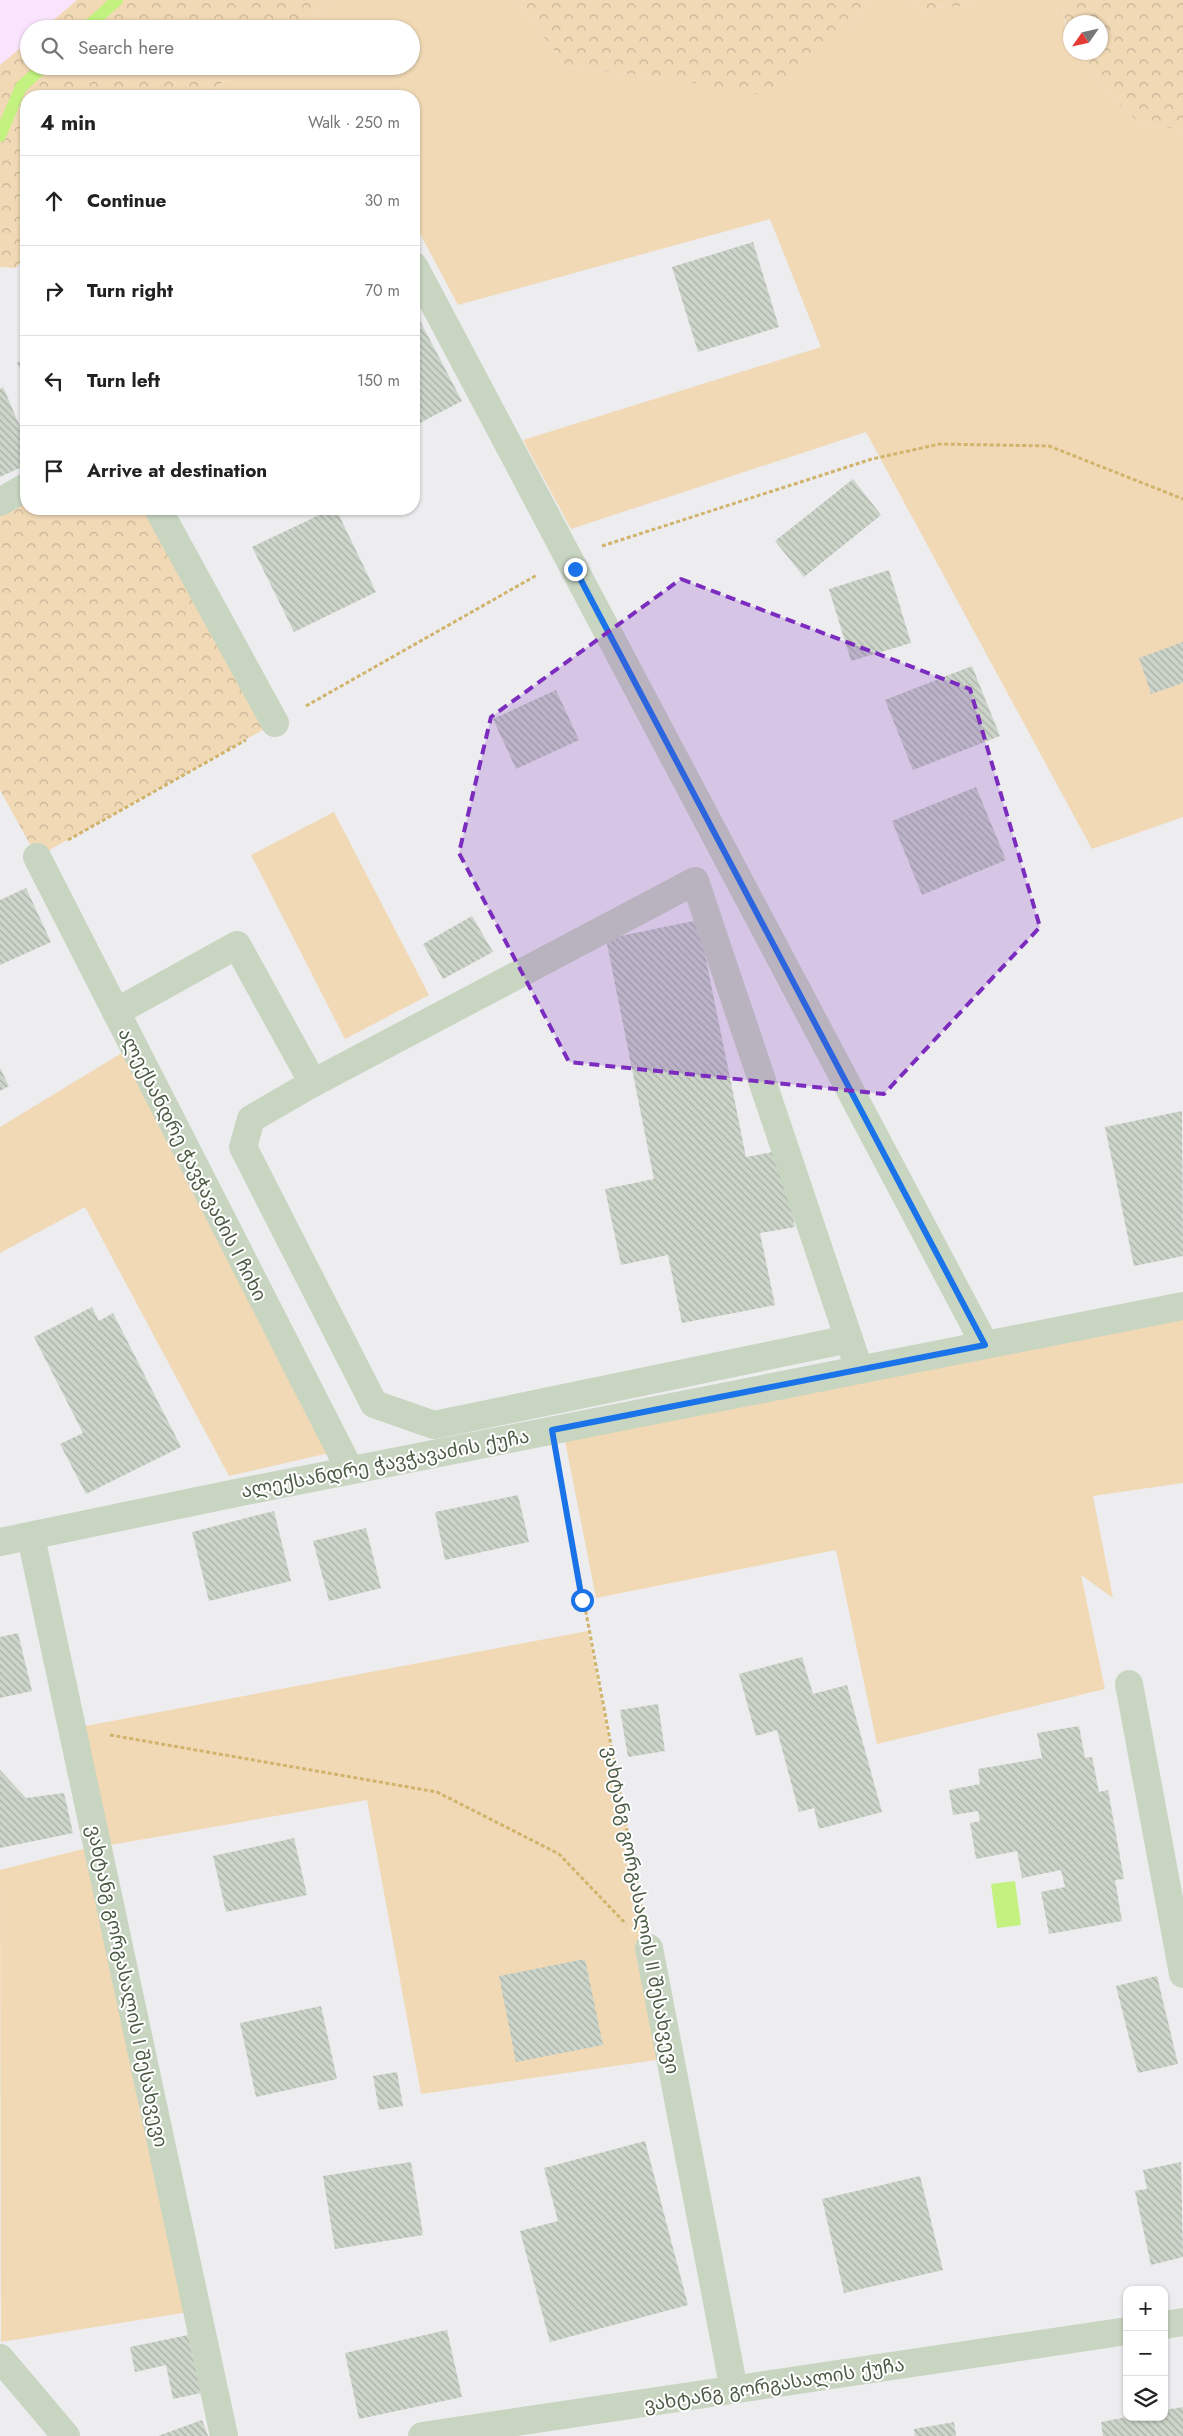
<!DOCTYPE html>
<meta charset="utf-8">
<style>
:root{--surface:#fff;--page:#f6f6f6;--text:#222;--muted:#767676;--line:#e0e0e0}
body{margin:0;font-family:Jost,"Noto Sans Georgian",sans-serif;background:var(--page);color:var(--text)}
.controls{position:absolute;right:15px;bottom:15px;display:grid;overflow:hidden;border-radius:10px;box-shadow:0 1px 4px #0004}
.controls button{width:45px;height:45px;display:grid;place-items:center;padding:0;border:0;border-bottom:1px solid var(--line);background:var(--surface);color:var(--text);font:25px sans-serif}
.compass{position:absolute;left:1063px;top:15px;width:45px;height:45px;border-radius:50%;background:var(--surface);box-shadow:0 1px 4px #0004;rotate:236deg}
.stop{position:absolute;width:15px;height:15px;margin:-11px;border:4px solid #1a73e8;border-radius:50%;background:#fff}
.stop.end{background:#1a73e8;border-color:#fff;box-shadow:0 1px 5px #0008}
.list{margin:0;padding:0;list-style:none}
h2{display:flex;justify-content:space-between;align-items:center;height:65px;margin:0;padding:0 20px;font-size:21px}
h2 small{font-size:16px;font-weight:400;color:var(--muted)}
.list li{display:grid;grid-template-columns:32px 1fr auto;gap:15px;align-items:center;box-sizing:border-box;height:90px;padding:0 20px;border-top:1px solid var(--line)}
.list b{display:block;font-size:19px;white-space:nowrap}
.list em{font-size:16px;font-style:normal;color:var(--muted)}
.icon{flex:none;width:28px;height:28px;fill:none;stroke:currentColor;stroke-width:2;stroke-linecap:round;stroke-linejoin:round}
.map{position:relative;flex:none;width:1183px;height:2436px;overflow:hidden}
.search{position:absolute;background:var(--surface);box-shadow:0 1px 4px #0004;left:20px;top:20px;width:400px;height:55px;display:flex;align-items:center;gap:12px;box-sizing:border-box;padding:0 18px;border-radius:28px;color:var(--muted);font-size:19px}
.panel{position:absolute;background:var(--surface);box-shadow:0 1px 4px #0004;left:20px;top:90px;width:400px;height:425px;border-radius:20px}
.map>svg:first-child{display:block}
.commercial{fill:#fae3fd}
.grass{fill:#f1d9b6}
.forest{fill:url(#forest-crowns)}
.water{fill:#c3f280}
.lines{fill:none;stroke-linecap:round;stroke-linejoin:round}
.stream{stroke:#c3f280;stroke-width:12}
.building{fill:url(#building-back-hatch)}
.path{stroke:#d1b46c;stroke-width:3;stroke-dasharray:4 2.5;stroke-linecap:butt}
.minor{stroke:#c8d5c1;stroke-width:28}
.route{stroke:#1a73e8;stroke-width:6}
.marked{fill:#7b2cbf;fill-opacity:0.2;stroke:#7b2cbf;stroke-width:4;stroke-dasharray:10 6;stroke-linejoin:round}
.labels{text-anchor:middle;stroke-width:4;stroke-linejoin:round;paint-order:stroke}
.street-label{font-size:19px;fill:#4b5b44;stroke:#fff}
</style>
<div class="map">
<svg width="1183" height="2436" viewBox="0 0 1183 2436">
<defs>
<pattern id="forest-crowns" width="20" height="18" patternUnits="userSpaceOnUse" patternTransform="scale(1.25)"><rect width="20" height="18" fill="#f1d9b6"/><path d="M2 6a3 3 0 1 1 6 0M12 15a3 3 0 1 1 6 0" fill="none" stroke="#c5b396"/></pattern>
<pattern id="building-back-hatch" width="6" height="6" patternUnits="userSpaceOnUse" patternTransform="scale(1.25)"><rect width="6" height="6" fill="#cdd5cb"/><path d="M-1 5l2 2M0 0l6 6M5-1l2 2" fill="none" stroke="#a8b0a6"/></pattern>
</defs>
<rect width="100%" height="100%" fill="#edecef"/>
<!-- commercial -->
<path class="commercial" d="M0,0h77l-34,29h-14v12l-29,24z"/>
<!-- grass -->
<g class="grass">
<path d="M332,0h185l49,67 100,11 184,-50 20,-28h36l16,9 49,-4 6,-5h87c-4,17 6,35 6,52l8,1 42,52 21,20 42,4v688l-91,32 -226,-417 -295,97 -48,-89 298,-93 -51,-128 -312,86 -41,-77 -3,1v-133h-212l45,-30h164v-37h-112z"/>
<path d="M334,812l95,183 -84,44 -94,-184z"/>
<path d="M125,1051l204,402 -100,23 -144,-269 -85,46v-126z"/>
<path d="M1183,1317v166l-90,13 20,102 -32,-23 24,114 -228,55 -41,-194 -240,48 -31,-157z"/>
<path d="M588,1631l82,427 -249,36 -54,-294 -262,46 -25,-119z"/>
<path d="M87,1848l102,464 -188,30 -1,-472z"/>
</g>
<!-- forest -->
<g class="forest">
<path d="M77,0h255l-33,29h-256z"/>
<path d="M517,0h353l-20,28 -75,69 -109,-19 -100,-11z"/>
<path d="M906,0h71l-6,5 -49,4z"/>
<path d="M1064,0h119v129l-42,-4 -21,-20 -42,-52 22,-1v-30h-30v21l-8,-36z"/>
<path d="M29,41v25h218l-45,30h-176v159l-10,13 -16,-1v-202z"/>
<path d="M26,487v22h132l117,214 -238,134 -37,-67v-288z"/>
</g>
<!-- water -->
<path class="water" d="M1015,1881l6,44 -24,3 -6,-44z"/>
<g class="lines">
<!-- stream -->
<g class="stream">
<path d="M85,29l32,-29"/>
<path d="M0,136l21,-49 23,-21"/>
</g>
</g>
<!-- building -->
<g class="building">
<path d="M753,242l26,85 -81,25 -26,-85z"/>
<path d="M419,319l43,82 -48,25v-105z"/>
<path d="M26,358v20l-9,-15z"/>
<path d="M3,387l23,53v25l-26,12v-88z"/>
<path d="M853,479l28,36 -77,62 -29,-36z"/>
<path d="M332,509h4l40,83 -82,40 -42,-85z"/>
<path d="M889,570l22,73 -60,18 -22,-72z"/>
<path d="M1183,642v41l-32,11 -12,-36z"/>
<path d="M972,666l28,70 -87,34 -28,-70z"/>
<path d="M556,690l23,50 -63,29 -23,-50z"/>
<path d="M976,787l30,73 -84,35 -30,-74z"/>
<path d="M26,888l25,54 -51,23v-65z"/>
<path d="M472,916l21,36 -50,27 -20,-35z"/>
<path d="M698,920l48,237 33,-6 16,76 -35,6 15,72 -93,18 -14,-68 -47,10 -16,-76 49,-10 -48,-240z"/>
<path d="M0,1068l9,18 -9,5z"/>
<path d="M1182,1111l1,145 -49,10 -29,-139z"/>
<path d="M92,1307l7,14 14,-8 68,134 -95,47 -26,-50 23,-11 -49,-96z"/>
<path d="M518,1495l11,47 -84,18 -10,-48z"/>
<path d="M274,1511l17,70 -82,20 -17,-69z"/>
<path d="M366,1528l15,60 -52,13 -16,-60z"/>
<path d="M18,1633l14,58 -32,7v-61z"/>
<path d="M802,1657l11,37 34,-9 35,127 -63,17 -5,-21 -15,4 -22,-82 -21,6 -17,-62z"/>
<path d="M658,1704l7,47 -37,6 -8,-47z"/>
<path d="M1079,1726l6,32 7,-1 7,35 9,-2 16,89 -9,1 7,41 -73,13 -8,-42 24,-5 -4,-17 -39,8 -5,-27 -41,8 -6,-36 10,-2 -2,-10 -25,4 -4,-25 31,-6 -2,-15 64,-11 -5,-25z"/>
<path d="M0,1770l26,28 38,-5 9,40 -73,15z"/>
<path d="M294,1838l13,57 -81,17 -13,-56z"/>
<path d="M585,1959l18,86 -87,17 -17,-86z"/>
<path d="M1157,1976l21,88 -40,9 -22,-87z"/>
<path d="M321,2006l16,73 -81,18 -16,-74z"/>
<path d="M397,2072l6,34 -24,4 -6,-34z"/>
<path d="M645,2141l43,164 -138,37 -30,-111 38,-10 -14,-53z"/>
<path d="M411,2162l12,73 -88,14 -12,-73z"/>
<path d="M1181,2162l2,95 -32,8 -16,-74 12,-2 -4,-19z"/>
<path d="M920,2176l23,94 -99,23 -22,-94z"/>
<path d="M447,2330l15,67 -103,22 -14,-66z"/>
<path d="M188,2335l13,58 -28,6 -7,-34 -31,7 -5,-25z"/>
<path d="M1183,2407v29h-80l-2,-14 26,-5h37v-7z"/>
<path d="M202,2420l6,16h-50z"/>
<path d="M954,2422l2,14h-41l-1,-7z"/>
</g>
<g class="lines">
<!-- path -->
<g class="path">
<path d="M602,546l270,-87 68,-15 109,2 134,53"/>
<path d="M306,706l231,-131"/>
<path d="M68,840l178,-100"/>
<path d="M558,1464l85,451"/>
<path d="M110,1735l327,57 122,62 67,70"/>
</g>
<!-- minor -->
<g class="minor">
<path d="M414,266l571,1079"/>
<path d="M0,502l26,-15"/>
<path d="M158,509l117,214"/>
<path d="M37,857l313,613"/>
<path d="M116,1012l121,-67 76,138 382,-202 164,488"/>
<path d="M313,1083l-62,36 -8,28 131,257 60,21 415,-86"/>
<path d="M31,1537l193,899"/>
<path d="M0,1542l236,-49 947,-187"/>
<path d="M1129,1684l54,290"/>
<path d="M649,1948l85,442"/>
<path d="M1164,2325l19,-3"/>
<path d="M0,2358l66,78"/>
<path d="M422,2436l705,-105"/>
</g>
</g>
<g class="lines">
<!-- route -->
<path class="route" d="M575,569l410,776 -433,85 30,170"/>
</g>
<!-- marked area -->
<path class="marked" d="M681,579l289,110 70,238 -156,167 -315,-32 -110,-209 32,-136z"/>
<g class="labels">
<!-- street labels -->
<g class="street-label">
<text transform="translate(193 1164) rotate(63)" y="7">ალექსანდრე ჭავჭავაძის I ჩიხი</text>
<text transform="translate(385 1463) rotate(-11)" y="7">ალექსანდრე ჭავჭავაძის ქუჩა</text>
<text transform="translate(642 1910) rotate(79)" y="7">ვახტანგ გორგასალის II შესახვევი</text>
<text transform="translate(128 1986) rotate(78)" y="7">ვახტანგ გორგასალის I შესახვევი</text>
<text transform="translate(774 2384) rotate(-9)" y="7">ვახტანგ გორგასალის ქუჩა</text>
</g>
</g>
</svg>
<div class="controls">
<button>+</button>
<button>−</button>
<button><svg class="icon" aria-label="layers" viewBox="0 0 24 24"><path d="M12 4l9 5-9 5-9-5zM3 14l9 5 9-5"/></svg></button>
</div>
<svg class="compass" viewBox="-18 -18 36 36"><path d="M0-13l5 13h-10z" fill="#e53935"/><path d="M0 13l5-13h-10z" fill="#767676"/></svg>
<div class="stop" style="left:582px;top:1600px"></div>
<div class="stop end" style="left:575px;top:569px"></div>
<div class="search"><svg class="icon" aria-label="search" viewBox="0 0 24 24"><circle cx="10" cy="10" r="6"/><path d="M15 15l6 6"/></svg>Search here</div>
<section class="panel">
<h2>4 min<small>Walk · 250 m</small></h2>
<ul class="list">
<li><svg class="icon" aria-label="ahead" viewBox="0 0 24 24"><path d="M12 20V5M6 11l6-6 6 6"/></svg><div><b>Continue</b></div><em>30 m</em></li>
<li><svg class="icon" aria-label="right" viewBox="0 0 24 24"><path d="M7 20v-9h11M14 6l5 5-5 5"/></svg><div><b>Turn right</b></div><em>70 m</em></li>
<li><svg class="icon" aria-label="left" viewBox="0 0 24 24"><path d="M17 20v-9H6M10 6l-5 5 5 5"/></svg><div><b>Turn left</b></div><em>150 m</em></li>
<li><svg class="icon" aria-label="arrive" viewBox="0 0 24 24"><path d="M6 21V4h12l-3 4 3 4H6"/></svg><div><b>Arrive at destination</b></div></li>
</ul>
</section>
</div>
